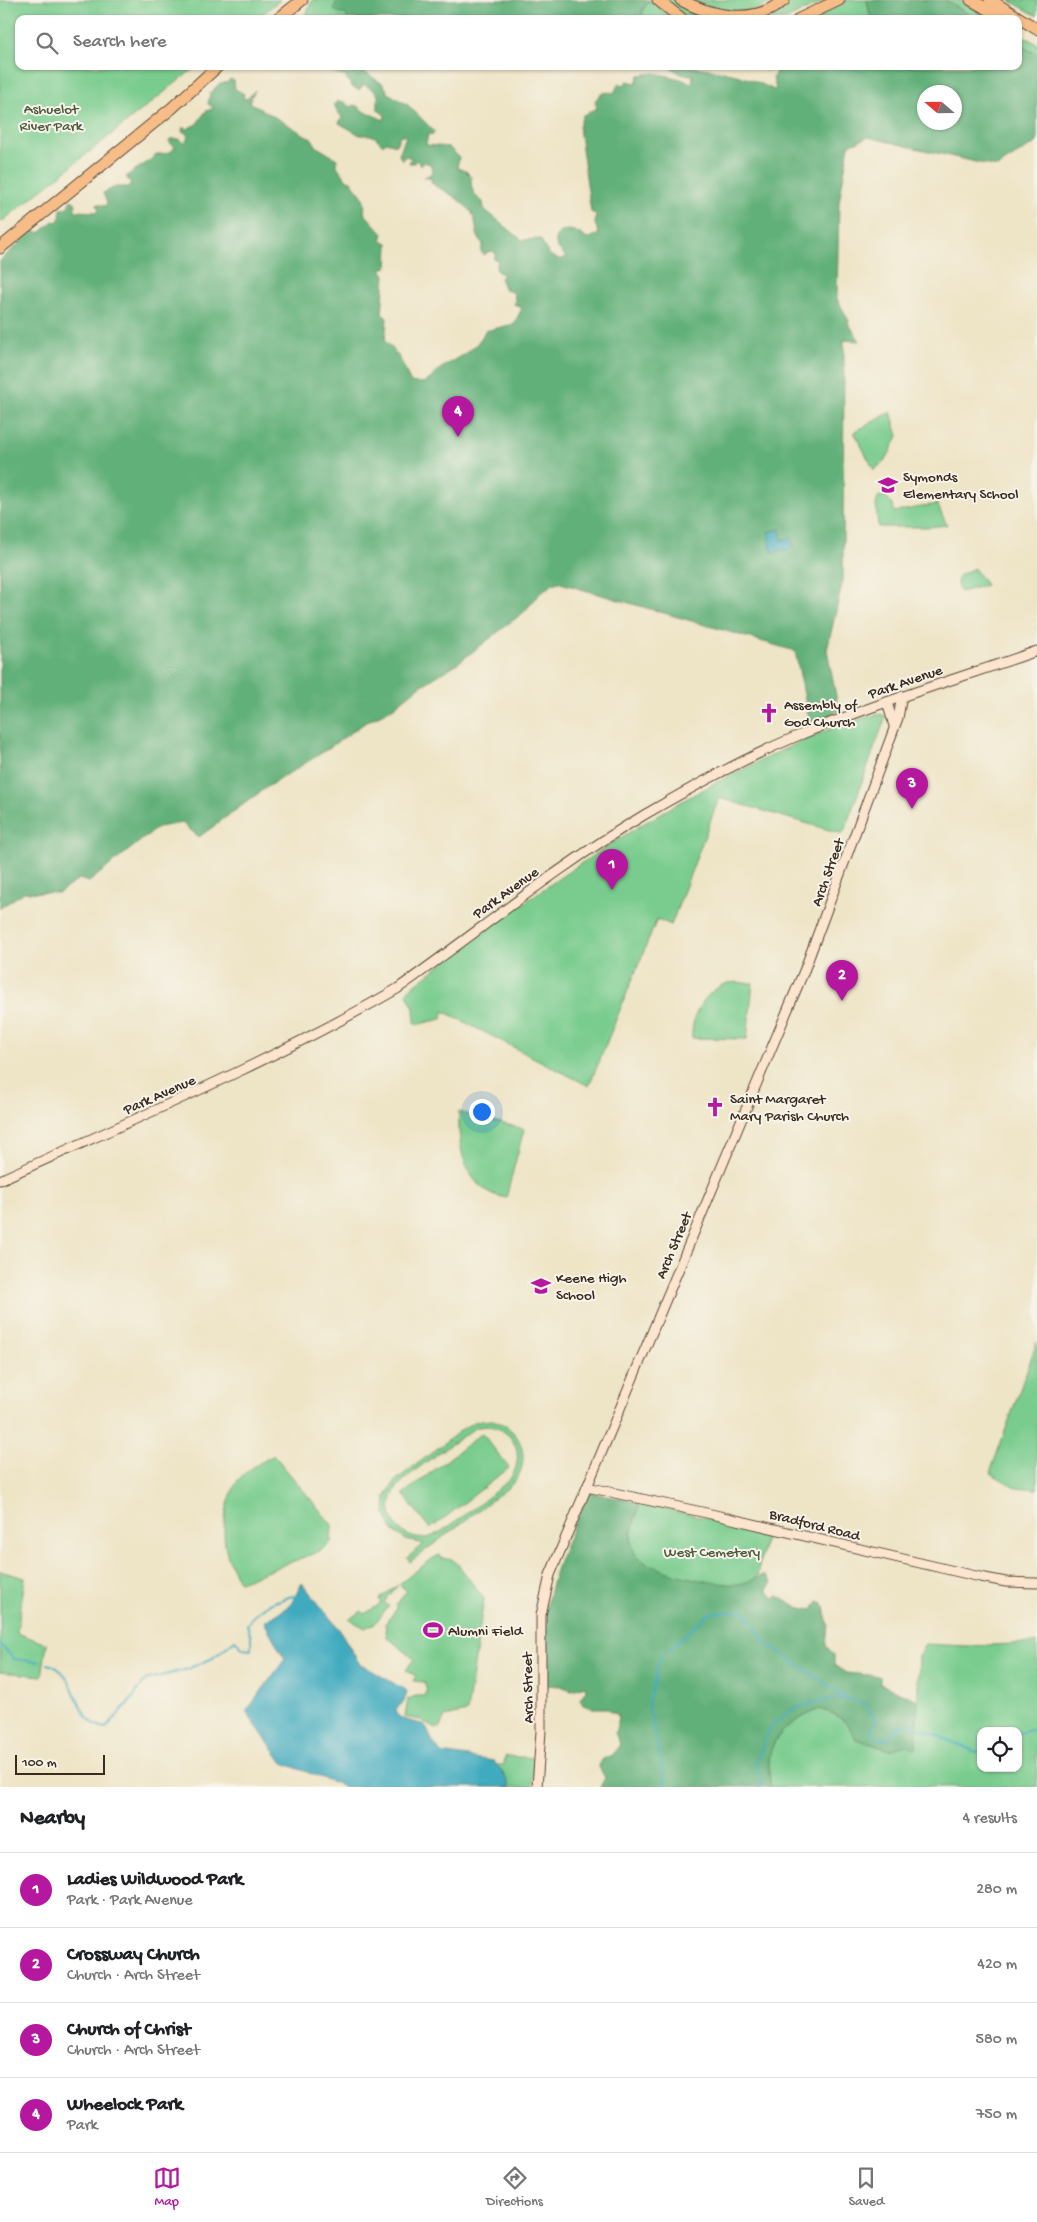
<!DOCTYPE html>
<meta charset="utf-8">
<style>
:root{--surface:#fff;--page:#f6f6f6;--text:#202124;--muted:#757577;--line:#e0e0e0;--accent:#b5179e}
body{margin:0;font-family:"Gochi Hand",sans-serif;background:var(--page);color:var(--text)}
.controls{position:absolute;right:15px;bottom:15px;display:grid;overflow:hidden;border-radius:10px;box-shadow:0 1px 4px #0004}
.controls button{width:45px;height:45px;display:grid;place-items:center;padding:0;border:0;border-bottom:1px solid var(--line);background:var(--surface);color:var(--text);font:25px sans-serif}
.compass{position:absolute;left:917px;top:85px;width:45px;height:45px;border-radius:50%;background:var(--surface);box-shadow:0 1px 4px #0004;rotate:290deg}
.scale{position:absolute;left:15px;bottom:12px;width:90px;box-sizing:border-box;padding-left:5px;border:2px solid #3b2a1e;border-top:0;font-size:14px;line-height:18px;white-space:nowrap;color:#3b2a1e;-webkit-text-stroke:4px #f7f3e8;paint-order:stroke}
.you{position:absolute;left:481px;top:1111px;width:18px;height:18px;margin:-12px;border:4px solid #fff;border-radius:50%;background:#1a73e8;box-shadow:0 0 0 8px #1a73e833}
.badge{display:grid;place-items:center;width:32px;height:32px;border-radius:50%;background:var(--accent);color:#fff;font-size:16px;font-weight:700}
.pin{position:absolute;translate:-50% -41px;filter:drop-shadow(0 1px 2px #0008)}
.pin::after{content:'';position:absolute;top:26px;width:18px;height:15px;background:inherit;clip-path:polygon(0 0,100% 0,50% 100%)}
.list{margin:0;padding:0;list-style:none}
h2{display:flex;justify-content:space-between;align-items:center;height:65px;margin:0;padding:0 20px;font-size:21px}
h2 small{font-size:16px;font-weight:400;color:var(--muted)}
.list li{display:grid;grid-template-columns:32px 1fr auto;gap:15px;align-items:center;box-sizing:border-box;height:75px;padding:0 20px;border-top:1px solid var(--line)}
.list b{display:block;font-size:19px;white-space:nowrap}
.list p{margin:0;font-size:16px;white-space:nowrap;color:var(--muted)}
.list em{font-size:16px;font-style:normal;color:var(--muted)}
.icon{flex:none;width:28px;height:28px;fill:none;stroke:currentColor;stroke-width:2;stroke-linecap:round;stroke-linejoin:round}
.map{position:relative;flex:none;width:1037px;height:1787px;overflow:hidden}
.search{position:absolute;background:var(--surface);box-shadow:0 1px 4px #0004;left:15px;right:15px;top:15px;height:55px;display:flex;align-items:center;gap:12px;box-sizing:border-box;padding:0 18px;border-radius:10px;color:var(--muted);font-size:19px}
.sheet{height:365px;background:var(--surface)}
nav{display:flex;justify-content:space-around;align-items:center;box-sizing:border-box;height:70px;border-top:1px solid var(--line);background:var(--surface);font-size:14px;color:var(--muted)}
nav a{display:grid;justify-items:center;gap:2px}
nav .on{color:var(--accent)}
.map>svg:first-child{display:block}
.green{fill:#79cc8e;stroke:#5a7b56;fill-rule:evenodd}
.forest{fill:#62b079;stroke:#4e6d4c;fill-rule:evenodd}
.water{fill:#40aabf;stroke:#3e6a6e}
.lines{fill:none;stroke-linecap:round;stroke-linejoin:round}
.stream{stroke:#40aabf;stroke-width:2}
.secondary-casing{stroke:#564637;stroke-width:11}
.highway-casing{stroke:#564637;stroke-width:13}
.secondary{stroke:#fce5cf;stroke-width:9}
.highway{stroke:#f7bd88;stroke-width:11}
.labels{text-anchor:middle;stroke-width:4;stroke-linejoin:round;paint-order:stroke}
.park-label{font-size:15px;fill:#4e5b40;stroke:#f7f3e8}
.poi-label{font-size:15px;fill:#3b2a1e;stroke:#f7f3e8;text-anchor:start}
.street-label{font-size:15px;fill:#3b2a1e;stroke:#f7f3e8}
</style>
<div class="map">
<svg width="1037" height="1787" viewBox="0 0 1037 1787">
<rect width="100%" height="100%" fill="#f7f3e8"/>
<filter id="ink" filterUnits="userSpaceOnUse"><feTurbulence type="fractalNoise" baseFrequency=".02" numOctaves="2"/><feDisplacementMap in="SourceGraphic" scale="10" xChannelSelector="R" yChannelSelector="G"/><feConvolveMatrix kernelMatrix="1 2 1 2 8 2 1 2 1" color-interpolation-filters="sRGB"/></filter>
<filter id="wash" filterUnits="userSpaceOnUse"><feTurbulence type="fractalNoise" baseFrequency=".0096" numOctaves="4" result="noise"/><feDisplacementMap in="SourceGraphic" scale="20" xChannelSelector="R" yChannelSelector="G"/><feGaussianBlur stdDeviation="1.12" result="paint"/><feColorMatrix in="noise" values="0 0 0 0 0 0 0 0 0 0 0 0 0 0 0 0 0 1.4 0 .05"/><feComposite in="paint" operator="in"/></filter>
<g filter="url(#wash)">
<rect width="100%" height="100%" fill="#eee4c6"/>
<!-- green -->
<g class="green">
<path d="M0,0h280l-24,19h-237v47h178l-197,157z"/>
<path d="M312,0h28l-5,4 2,7 5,3 4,-1 2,6h-40l-1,-6z"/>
<path d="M650,0l23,19h-35l4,-3 1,-7z"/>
<path d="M662,0h15l55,19h-41z"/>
<path d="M690,0h84c-26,20 -56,10 -84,0z"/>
<path d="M786,0h42l-43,19h-37z"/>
<path d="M847,0h20l4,19h-66z"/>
<path d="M945,0h14l34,19h-16z"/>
<path d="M1009,0h28v16z"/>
<path d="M1018,33l19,11v10l-19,-9z"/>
<path d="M891,412l7,24 -12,24 -12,10 -20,-38z"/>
<path d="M885,495l7,10 2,7 43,-8 10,21 -19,2h-50l-2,-22 2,-8z"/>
<path d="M974,568l12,17 -26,7 -3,-8 1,-8z"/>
<path d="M880,714l6,2 -43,118 -124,-36 -48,127 -14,-6 -68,167 -146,-75 -1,8 -23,5 -4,-1 -1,-15 -7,-14 1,-4c112,-87 227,-171 356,-231 37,-18 76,-37 116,-45z"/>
<path d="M753,983l-6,56 -55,-1c-1,-22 11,-45 33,-54 8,-3 19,-1 28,-1z"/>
<path d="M459,1112l65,17 -18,69c-6,-2 -14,-3 -19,-7 -26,-17 -29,-50 -28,-79z"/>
<path d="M1037,1342v147l-22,-2 -25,-14z"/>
<path d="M492,1420c32,8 42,45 17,67l-99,75 -3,-4 17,-14 -18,-4 -14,-10 -7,-17 1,-17 9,-15 69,-53 10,-6zM488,1426c27,3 38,31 22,53 -13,12 -66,54 -80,58 -14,4 -29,-2 -36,-15 -5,-10 -5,-23 2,-33 10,-15 55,-44 71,-56l10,-6z"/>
<path d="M482,1433l27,35 -79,61 -27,-35z"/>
<path d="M274,1455l58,70 -1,17 -11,9 -80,31c-16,-24 -19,-47 -13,-74 3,-10 6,-21 12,-29 10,-11 23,-17 35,-24z"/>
<path d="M640,1503l127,28 -10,45c-1,1 -5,6 -6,6 -19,10 -101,-10 -115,-26 -11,-14 0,-38 4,-53z"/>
<path d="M440,1555l1,3 12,2 4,3 27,36 -17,113 -22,5 -5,10 -4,2 -15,-9 -16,-3 3,-18 8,-3h8l3,-7 -3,-7 -11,-1 3,-5 -10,-6 8,-11 -27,-22 -2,-13 12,-16 -2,-2 12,-15 -8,-7 34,-26z"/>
<path d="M0,1571l25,7 -8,55 30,11 -5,32 -42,-4z"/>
<path d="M398,1585l-14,17 5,4 -14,17 -10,5 -16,-9 13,-8 3,3 16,-11 -2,-4z"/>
<path d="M1037,1643v144h-266c-9,-46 10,-60 48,-78 20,6 28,11 37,30l34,11 16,-5 10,3 3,-93 6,-11 42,2zM981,1731h37v37h-37z"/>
<path d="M505,1756l30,2 -3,29h-25l-4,-14 -7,-8h8z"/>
</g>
<!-- forest -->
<g class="forest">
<path d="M340,0h310l-7,9 -1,7 -4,3h-290l-2,-5h-4l-8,-4 1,-5z"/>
<path d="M867,0h78l32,19h-106z"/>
<path d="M1018,45l19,9v88l-40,25 -129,-30 -19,8 -10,57 -2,97 12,22 -1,2 12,18 -16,-1 -1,240 -16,70 12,61 -29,12 -15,-72 -238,-69 -15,9 -18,21 -66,51 -42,26 -26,21 -24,12 -46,32 -53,33 -68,50 -17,-14 -24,4 -69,55 -10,-3 -20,14 -35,-1 -24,16v-647l33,-31 7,3 13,-12 3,1 4,-4 1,-9 6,-1 4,-8 4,2 1,4 -2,1 2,4 21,1 2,-2 -2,-6 8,2 2,-3 -4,-10 12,-6h13l3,-4 -5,-6c10,-9 22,-13 30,-23 7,0 15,0 19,-7l-6,-5 1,-3h9l6,4 3,-6 -2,-4 -4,-2 1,-4 6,2 1,-2 6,-2 10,-14 8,-3 -6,-4 2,-11 9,-9 9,-2 2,-3 4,2 1,8 9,5 -1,5 5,-1 7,-8 -6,12 63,37 5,8 20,12v7l10,14 4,1c8,13 16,14 13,32l19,21 -2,6 7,3 -1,24 -6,2 4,6 -3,39 5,4 -2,23c12,10 20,26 25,41 6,1 13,2 19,-2 4,-2 6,-8 11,-11 16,-11 37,-18 45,-38l29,-7 8,-16 -8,-4 1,-5 -2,-7 -8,-2 -5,-12 3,-4 -5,-2 -2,-5 2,-6 -5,-3 3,-3 -2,-4 -7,1 -2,3 -4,-3 2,-8c-9,-9 -5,-18 -10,-29 -4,-10 -30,-26 -38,-29l-4,-4 1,-3 -8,-2 7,-3 2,-5 -3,-5 -6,-2 -3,4 -4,-6 -3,3h-5l2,-5 -5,-2 -4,4 -3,-5 7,-19 -6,-1 -4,10 -10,-3 -3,3 -8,-8 -5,-2h-10l-21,-12 3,-6 -5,-6 -3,-7 4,-3 6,1 6,5 4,-2 5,2 2,3 23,10 1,-5 -7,-5c-1,-20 4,-14 -14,-26l-5,6 -7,-3 -6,-10 -26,-11h35l28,18 4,6 -1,2 22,13 26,26 -1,4 -5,-1 -2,11 23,2 10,10 -2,11 9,3 5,5c0,13 1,18 12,26l1,7 38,31 19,-1c4,11 9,21 23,20l1,-3 -8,-9 -2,-9c9,-13 21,-8 32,1l12,-5 -4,-10 1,-9 -5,-3 -12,-85 4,-12 14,-7 -2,-7c5,-8 10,-10 19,-8l5,-10 5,2 3,-4 9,2 3,-8 16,-2 26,6 11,5 1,-9 -12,-1 -13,-8c37,0 73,7 106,24l2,-1 -3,-11 3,-7 -5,-4 -5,4 -3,-5h255zM924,92h30v30h-30z"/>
<path d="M588,1492l52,11c-3,11 -10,27 -9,38 0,3 3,11 5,14 11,16 82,31 101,29 14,-1 17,-7 28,-9l7,8 -5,6 6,9 5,-2 22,12 13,2 5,-9 5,2 5,21 -2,22 8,9v10l12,8 34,3v8l38,16 -2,49 -10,-4 -16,5 -34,-11c-9,-19 -17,-24 -37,-30 -38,18 -57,32 -48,78h-171l5,-9 -7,-13 5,-6 10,-4 7,-11 -5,-11 4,-15 -2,-4 -11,-6h-14l-9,-3 -3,-6 6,-9 -1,-4 -13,4 -12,-4 -14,-1c-1,-28 -4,-57 2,-85 7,-37 26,-73 40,-108z"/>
</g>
<!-- water -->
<g class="water">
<path d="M780,529l2,11 9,-2 3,10 -22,4 -4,-20z"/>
<path d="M302,1583l37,46 20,34 48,28 -3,11 -5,4 -3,5 4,7 25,7 8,17 8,11 53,8 16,23v3h-164l-63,-24 -37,-51 39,-53 -21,-37 26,-16z"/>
</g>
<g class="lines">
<!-- stream -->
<g class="stream">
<path d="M0,1644l14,15 25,3"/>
<path d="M48,1664c32,8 24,59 58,64l26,-29 13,-19 40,-10 28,-12 22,-18 8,9 8,1v-13l-4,-12c11,-19 26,-23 46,-29l2,1"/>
<path d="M1018,1733l19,-4"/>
<path d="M665,1787v-9l-17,-73 13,-49 49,-43 35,-2 20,31 81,56"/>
<path d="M762,1787l-6,-24 14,-35 22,-19 30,-9 24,-2 19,6 10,14 -5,14 9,7 7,1 11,-12 13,-4 66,28 5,-1"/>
</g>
</g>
</g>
<g filter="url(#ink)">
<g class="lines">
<defs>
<g id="secondary">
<path d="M887,702l7,24"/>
<path d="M0,1180c134,-61 269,-117 397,-191 82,-58 160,-122 247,-174 48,-28 99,-56 151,-78 79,-33 161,-58 242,-86"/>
<path d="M587,1487l124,27 269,63 26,5 31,1"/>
<path d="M537,1787l4,-56v-116l9,-40 254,-604 94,-253 4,-22"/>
</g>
<g id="highway">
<path d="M658,0l24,19"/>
<path d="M681,0c31,17 73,26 103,0"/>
<path d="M971,0l35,19"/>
<path d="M990,0l47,29"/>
<path d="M278,19l24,-19"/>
<path d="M799,19l40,-19"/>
<path d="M0,248l172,-140 46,-42"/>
</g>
</defs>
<!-- secondary casing -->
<use href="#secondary" class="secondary-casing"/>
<!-- highway casing -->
<use href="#highway" class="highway-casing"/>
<!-- secondary -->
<use href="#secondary" class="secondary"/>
<!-- highway -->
<use href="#highway" class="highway"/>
</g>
</g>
<!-- icons -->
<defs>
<symbol id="school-bare" viewBox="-9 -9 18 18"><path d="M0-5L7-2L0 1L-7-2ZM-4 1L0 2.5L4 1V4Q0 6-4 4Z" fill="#b5179e" stroke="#f7f3e8" stroke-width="2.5" paint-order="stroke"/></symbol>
<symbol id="church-bare" viewBox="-9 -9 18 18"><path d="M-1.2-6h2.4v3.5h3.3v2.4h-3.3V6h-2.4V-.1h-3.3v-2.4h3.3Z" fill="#b5179e" stroke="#f7f3e8" stroke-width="2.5" paint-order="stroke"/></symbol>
<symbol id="stadium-bare" viewBox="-9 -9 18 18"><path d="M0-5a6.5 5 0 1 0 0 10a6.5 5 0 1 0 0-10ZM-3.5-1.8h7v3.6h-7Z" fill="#b5179e" stroke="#f7f3e8" stroke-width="2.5" paint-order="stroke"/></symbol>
</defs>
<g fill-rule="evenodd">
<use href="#school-bare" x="874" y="471" width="28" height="28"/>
<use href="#church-bare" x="755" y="699" width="28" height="28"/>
<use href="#church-bare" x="701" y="1093" width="28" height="28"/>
<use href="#school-bare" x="527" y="1272" width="28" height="28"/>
<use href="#stadium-bare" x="419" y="1616" width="28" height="28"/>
</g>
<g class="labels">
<!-- park labels -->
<g class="park-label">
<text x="51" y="113">Ashuelot<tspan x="51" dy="17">River Park</tspan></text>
<text x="712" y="1556">West Cemetery</text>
</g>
<!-- poi labels -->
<g class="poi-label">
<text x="903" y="481">Symonds<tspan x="903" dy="17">Elementary School</tspan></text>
<text x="784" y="709">Assembly of<tspan x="784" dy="17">God Church</tspan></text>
<text x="730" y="1103">Saint Margaret<tspan x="730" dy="17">Mary Parish Church</tspan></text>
<text x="556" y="1282">Keene High<tspan x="556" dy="17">School</tspan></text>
<text x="448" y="1635">Alumni Field</text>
</g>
<!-- street labels -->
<g class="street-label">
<text transform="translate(905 681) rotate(-19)" y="5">Park Avenue</text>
<text transform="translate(827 872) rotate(-70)" y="5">Arch Street</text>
<text transform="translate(505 892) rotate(-36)" y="5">Park Avenue</text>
<text transform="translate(159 1094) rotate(-24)" y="5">Park Avenue</text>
<text transform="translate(673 1245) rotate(-67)" y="5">Arch Street</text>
<text transform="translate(815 1524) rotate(14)" y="5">Bradford Road</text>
<text transform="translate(527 1688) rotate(-91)" y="5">Arch Street</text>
</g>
</g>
</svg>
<div class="controls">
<button><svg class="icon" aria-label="locate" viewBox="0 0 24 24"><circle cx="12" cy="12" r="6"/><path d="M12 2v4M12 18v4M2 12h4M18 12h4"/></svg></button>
</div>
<svg class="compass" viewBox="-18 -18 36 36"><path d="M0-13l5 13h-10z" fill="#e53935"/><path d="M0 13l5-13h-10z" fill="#757577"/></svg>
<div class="scale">100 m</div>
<div class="you"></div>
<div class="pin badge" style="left:612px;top:890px">1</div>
<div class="pin badge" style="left:842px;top:1001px">2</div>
<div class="pin badge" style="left:912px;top:809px">3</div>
<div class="pin badge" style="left:458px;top:437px">4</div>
<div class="search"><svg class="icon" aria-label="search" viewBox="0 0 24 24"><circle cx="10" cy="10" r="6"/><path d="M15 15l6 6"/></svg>Search here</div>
</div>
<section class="sheet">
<h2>Nearby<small>4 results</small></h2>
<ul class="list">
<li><span class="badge">1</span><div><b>Ladies Wildwood Park</b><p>Park · Park Avenue</p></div><em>280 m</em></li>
<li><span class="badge">2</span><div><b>Crossway Church</b><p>Church · Arch Street</p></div><em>420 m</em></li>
<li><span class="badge">3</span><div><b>Church of Christ</b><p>Church · Arch Street</p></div><em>580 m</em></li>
<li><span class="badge">4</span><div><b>Wheelock Park</b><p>Park</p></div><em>750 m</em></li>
</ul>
</section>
<nav>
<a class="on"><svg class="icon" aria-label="map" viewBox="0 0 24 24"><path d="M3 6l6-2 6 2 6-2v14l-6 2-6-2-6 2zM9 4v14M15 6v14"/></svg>Map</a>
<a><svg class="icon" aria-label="directions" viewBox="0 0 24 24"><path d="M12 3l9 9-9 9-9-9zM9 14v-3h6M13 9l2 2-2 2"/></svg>Directions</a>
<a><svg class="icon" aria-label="saved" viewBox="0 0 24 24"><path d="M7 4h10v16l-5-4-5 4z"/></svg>Saved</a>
</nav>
